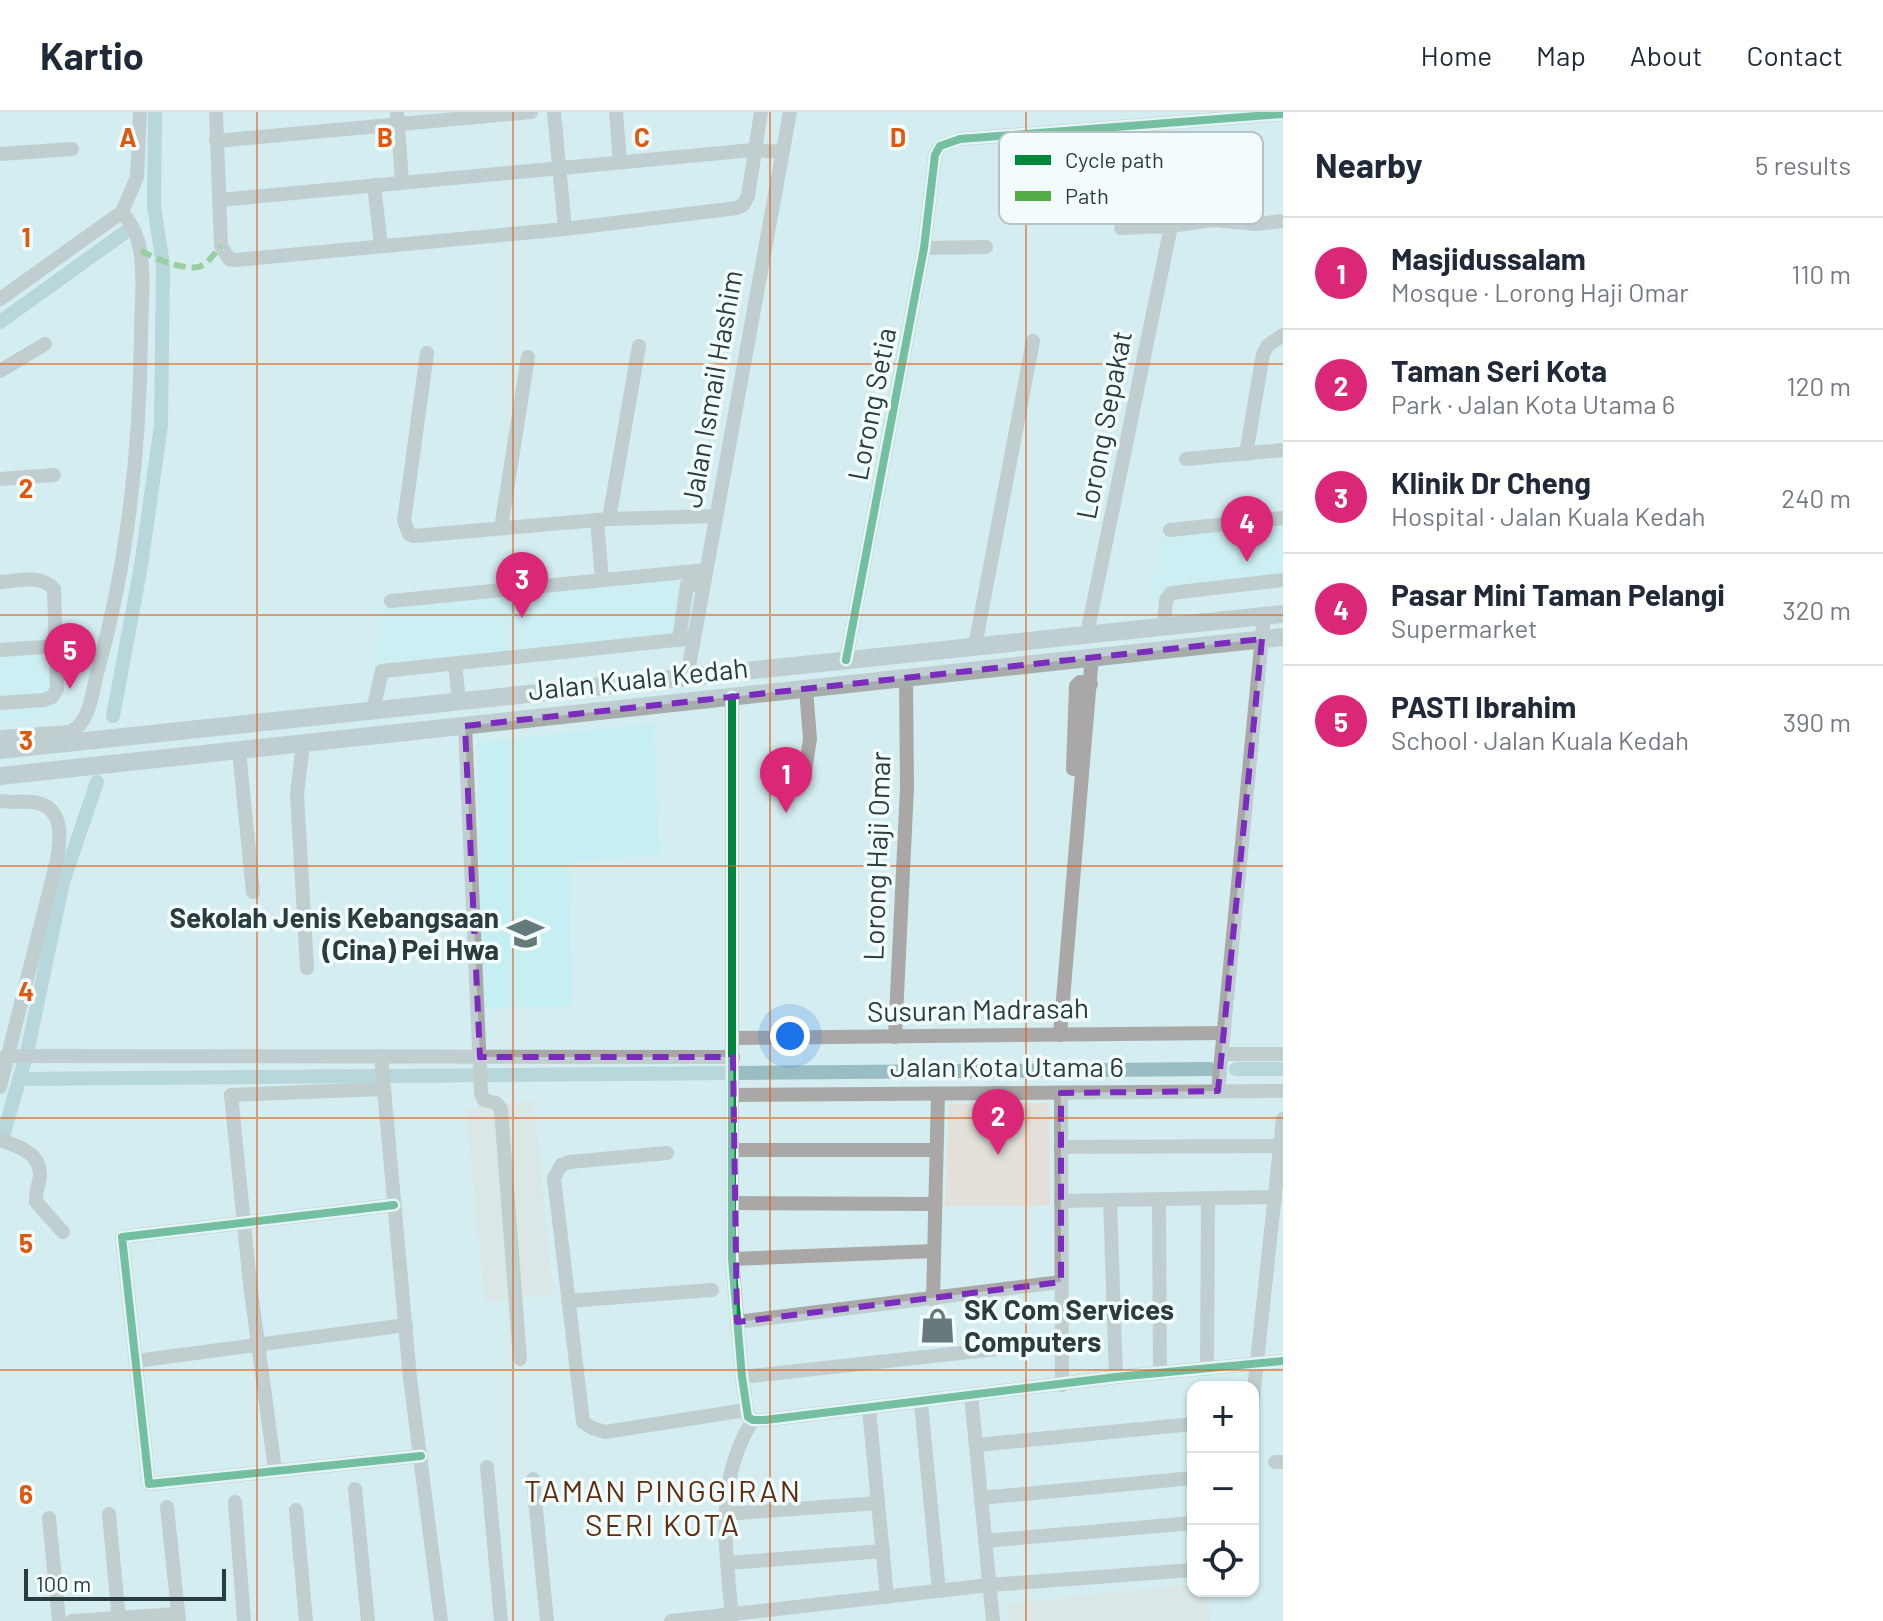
<!DOCTYPE html>
<meta charset="utf-8">
<style>
:root{--surface:#fff;--page:#f2f2f3;--text:#1f2937;--muted:#747a83;--line:#e0e1e3;--accent:#db2777}
body{margin:0;font-family:Barlow,sans-serif;background:var(--page);color:var(--text)}
.controls{position:absolute;right:24px;bottom:24px;display:grid;overflow:hidden;border-radius:16px;box-shadow:0 2px 6px #0004}
.controls button{width:72px;height:72px;display:grid;place-items:center;padding:0;border:0;border-bottom:2px solid var(--line);background:var(--surface);color:var(--text);font:40px sans-serif}
.scale{position:absolute;left:24px;bottom:20px;width:202px;box-sizing:border-box;padding-left:8px;border:4px solid #2a3c3e;border-top:0;font-size:22px;line-height:28px;white-space:nowrap;color:#2a3c3e;-webkit-text-stroke:6px #f3fcfd;paint-order:stroke}
.you{position:absolute;left:790px;top:924px;width:28px;height:28px;margin:-20px;border:6px solid #fff;border-radius:50%;background:#1a73e8;box-shadow:0 0 0 12px #1a73e833}
.badge{display:grid;place-items:center;width:52px;height:52px;border-radius:50%;background:var(--accent);color:#fff;font-size:26px;font-weight:700}
.pin{position:absolute;translate:-50% -66px;filter:drop-shadow(0 2px 4px #0008)}
.pin::after{content:'';position:absolute;top:42px;width:28px;height:24px;background:inherit;clip-path:polygon(0 0,100% 0,50% 100%)}
.list{margin:0;padding:0;list-style:none}
h2{display:flex;justify-content:space-between;align-items:center;height:104px;margin:0;padding:0 32px;font-size:34px}
h2 small{font-size:26px;font-weight:400;color:var(--muted)}
.list li{display:grid;grid-template-columns:52px 1fr auto;gap:24px;align-items:center;box-sizing:border-box;height:112px;padding:0 32px;border-top:2px solid var(--line)}
.list b{display:block;font-size:30px;white-space:nowrap}
.list p{margin:0;font-size:26px;white-space:nowrap;color:var(--muted)}
.list em{font-size:26px;font-style:normal;color:var(--muted)}
.icon{flex:none;width:44px;height:44px;fill:none;stroke:currentColor;stroke-width:2;stroke-linecap:round;stroke-linejoin:round}
.map{position:relative;flex:none;width:1283px;height:1509px;overflow:hidden}
header{display:flex;align-items:center;gap:48px;box-sizing:border-box;height:112px;padding:0 40px;background:var(--surface);border-bottom:2px solid var(--line)}
header strong{font-size:38px}
nav{display:flex;gap:44px;margin-inline-start:auto;font-size:28px}
main{display:flex}
aside{flex:1;background:var(--surface)}
.map>svg:first-child{display:block}
.built{fill:#c5eff3}
.green{fill:#e3e0da}
.lines{fill:none;stroke-linecap:round;stroke-linejoin:round}
.canal{stroke:#98bdc2;stroke-width:14}
.minor{stroke:#aaa8a6;stroke-width:14}
.major{stroke:#a6acaa;stroke-width:18}
.quiet{stroke:#53ac46;stroke-width:6;stroke-dasharray:12 6;stroke-linecap:butt}
.cycleway-casing{stroke:#f3fcfd;stroke-width:13}
.cycleway{stroke:#00873e;stroke-width:8}
.marked{fill:none;stroke:#7b2cbf;stroke-width:6;stroke-dasharray:16 10;stroke-linejoin:round}
.grid{fill:none;stroke:#de580e;stroke-width:2;stroke-opacity:0.55}
.labels{text-anchor:middle;stroke-width:7;stroke-linejoin:round;paint-order:stroke}
.street-label{font-size:28px;fill:#2a3c3e;stroke:#f3fcfd}
.poi-label{font-size:28px;font-weight:bold;fill:#2a3c3e;stroke:#f3fcfd;text-anchor:end}
.neighbourhood-label{font-size:30px;letter-spacing:2px;fill:#5c2d0e;stroke:#f3fcfd}
.key{fill:#f3fcfd;stroke:#b7c2c4;stroke-width:2}
.key-label{font-size:22px;fill:#2a3c3e}
.grid-label{font-size:26px;text-anchor:middle;font-weight:bold;fill:#de580e;stroke:#f3fcfd;stroke-width:7;stroke-linejoin:round;paint-order:stroke}
</style>
<header>
<strong>Kartio</strong>
<nav><a>Home</a><a>Map</a><a>About</a><a>Contact</a></nav>
</header>
<main>
<div class="map">
<svg width="1283" height="1509" viewBox="0 0 1283 1509">
<rect width="100%" height="100%" fill="#d4edf0"/>
<!-- built -->
<g class="built">
<path d="M1283,399v75l-134,15 15,-77z"/>
<path d="M709,461l-11,73 -327,34 11,-73z"/>
<path d="M59,524v81l-59,6v-82z"/>
<path d="M654,611l5,132 -90,7 2,144 -90,2 -3,-265z"/>
</g>
<!-- green -->
<g class="green">
<path d="M534,989l19,194 -68,7 -19,-194z"/>
<path d="M1049,991l1,102 -105,1 4,-102z"/>
<path d="M1193,1472v7h4l1,6 10,-1 2,25h-202l-2,-17z"/>
</g>
<g class="lines">
<!-- canal -->
<g class="canal">
<path d="M0,210l124,-89"/>
<path d="M113,604l28,-150 20,-141 2,-160 -9,-59 1,-94"/>
<path d="M1236,957h47"/>
<path d="M19,967l1191,-10"/>
<path d="M3,1024l24,-83 36,-171 34,-100"/>
</g>
<!-- minor -->
<g class="minor">
<path d="M216,0l5,134 8,13 7,1 329,-31 172,-21 6,-3 5,-9 13,-84"/>
<path d="M397,0l5,70"/>
<path d="M554,0l11,117"/>
<path d="M616,0l4,50"/>
<path d="M216,29l315,-29"/>
<path d="M0,42l72,-5"/>
<path d="M374,73l7,61"/>
<path d="M220,88l533,-50 29,2"/>
<path d="M1121,116l50,-2 42,-6 43,4 27,-3"/>
<path d="M924,136l62,-1"/>
<path d="M0,187l122,-87 15,-35 3,-65"/>
<path d="M427,241l-23,168 5,13 5,2 195,-17 106,-3"/>
<path d="M0,259l45,-27"/>
<path d="M1246,342l17,-100 5,-9 15,-10"/>
<path d="M1186,347l97,-9"/>
<path d="M0,367l54,-4"/>
<path d="M609,407l30,-173"/>
<path d="M597,408l5,60"/>
<path d="M501,416l27,-171"/>
<path d="M1170,418l113,-12"/>
<path d="M0,470c18,-1 41,-8 54,7l3,100 -5,8 -8,3 -44,3"/>
<path d="M391,489l315,-31"/>
<path d="M1164,514l2,-26 5,-7 112,-13"/>
<path d="M1087,522l84,-408"/>
<path d="M679,528l8,-55 16,-1"/>
<path d="M975,534l58,-305"/>
<path d="M0,538l57,-4"/>
<path d="M846,548l78,-412 11,-93 5,-9 20,-7 323,-25"/>
<path d="M455,552l4,37"/>
<path d="M687,565l103,-565"/>
<path d="M732,585v562l10,118 6,40 5,3h12l351,-43 167,-16"/>
<path d="M373,598l9,-39 312,-33"/>
<path d="M465,614l16,367 3,7 12,3 5,6 19,250"/>
<path d="M0,625l70,-5c20,-9 22,-39 27,-59 31,-110 43,-223 44,-338 0,-27 4,-58 -1,-85 -2,-15 -9,-27 -18,-38"/>
<path d="M303,631l-6,52 10,173"/>
<path d="M239,639l14,141"/>
<path d="M1073,657l3,-83 4,-4 11,2"/>
<path d="M805,659l5,-32 -4,-50"/>
<path d="M0,689c11,2 22,0 33,1 31,4 28,35 24,58l-57,227"/>
<path d="M1060,923l32,-379"/>
<path d="M895,925l12,-249 -1,-110"/>
<path d="M732,926l492,-5"/>
<path d="M1223,942h60"/>
<path d="M6,944l727,1"/>
<path d="M381,944l29,322 31,243"/>
<path d="M1218,979l46,-475"/>
<path d="M1061,981l1,292"/>
<path d="M732,983l551,-4"/>
<path d="M0,1028c18,6 41,13 40,36 -1,9 -5,16 -4,26l27,30"/>
<path d="M1061,1035l219,-1"/>
<path d="M732,1038h204"/>
<path d="M667,1041l-97,9 -9,3 -7,13 29,244 9,6 13,4 141,-22"/>
<path d="M1110,1088l6,177"/>
<path d="M1159,1088l1,173"/>
<path d="M1061,1089l214,-4"/>
<path d="M732,1091l203,1"/>
<path d="M394,1093l-272,32 27,247 272,-28"/>
<path d="M732,1147l202,-8"/>
<path d="M933,1188l5,-206"/>
<path d="M568,1189l144,-11"/>
<path d="M737,1210l324,-40"/>
<path d="M136,1249l270,-36"/>
<path d="M1207,1257l1,-170"/>
<path d="M742,1265l320,-35"/>
<path d="M971,1283l22,226"/>
<path d="M1253,1287l30,-280"/>
<path d="M921,1291l18,188"/>
<path d="M869,1297l18,188"/>
<path d="M976,1333l217,-21"/>
<path d="M1275,1350h8"/>
<path d="M487,1355l14,154"/>
<path d="M275,1358l-25,-186 -19,-189 153,-6"/>
<path d="M533,1367l14,142"/>
<path d="M355,1377l13,132"/>
<path d="M981,1386l212,-20"/>
<path d="M235,1390l9,119"/>
<path d="M167,1395l12,114"/>
<path d="M296,1398l10,111"/>
<path d="M109,1402l10,107"/>
<path d="M724,1402l154,-11"/>
<path d="M49,1406l10,103"/>
<path d="M985,1429l208,-18"/>
<path d="M728,1451l155,-12"/>
<path d="M72,1509l106,-7"/>
<path d="M671,1509l318,-36 204,-15"/>
<path d="M732,1509c-5,-70 -19,-139 21,-201"/>
</g>
<!-- major -->
<g class="major">
<path d="M0,638l1283,-136"/>
<path d="M0,664l1283,-139"/>
</g>
<!-- quiet -->
<path class="quiet" d="M141,138c11,9 50,23 62,15 7,-4 13,-14 18,-19"/>
<defs>
<g id="cycleway">
<path d="M846,548l78,-412 11,-93 5,-9 20,-7 323,-25"/>
<path d="M732,585v562l10,118 6,40 5,3h12l351,-43 167,-16"/>
<path d="M394,1093l-272,32 27,247 272,-28"/>
</g>
</defs>
<!-- cycleway casing -->
<use href="#cycleway" class="cycleway-casing"/>
<!-- cycleway -->
<use href="#cycleway" class="cycleway"/>
</g>
<!-- marked area -->
<path d="M0 0H1283V1509H0ZM1262,527l-44,452 -157,2v189l-324,40 -4,-265h-253l-15,-331z" fill="#d4edf0" fill-opacity=".55" fill-rule="evenodd"/>
<path class="marked" d="M1262,527l-44,452 -157,2v189l-324,40 -4,-265h-253l-15,-331z"/>
<!-- grid -->
<path class="grid" d="M257,0v1509M513,0v1509M770,0v1509M1026,0v1509M0,252h1283M0,503h1283M0,754h1283M0,1006h1283M0,1258h1283"/>
<!-- icons -->
<defs>
<symbol id="school-bare" viewBox="-9 -9 18 18"><path d="M0-5L7-2L0 1L-7-2ZM-4 1L0 2.5L4 1V4Q0 6-4 4Z" fill="#667a7c" stroke="#f3fcfd" stroke-width="2.5" paint-order="stroke"/></symbol>
<symbol id="shop-bare" viewBox="-9 -9 18 18"><path d="M-5-2.5h2.3a2.7 3.5 0 0 1 5.4 0H5L5.5 6h-11ZM-1.5-2.5h3a1.5 2.3 0 0 0-3 0Z" fill="#667a7c" stroke="#f3fcfd" stroke-width="2.5" paint-order="stroke"/></symbol>
</defs>
<g fill-rule="evenodd">
<use href="#school-bare" x="500" y="796" width="51" height="51"/>
<use href="#shop-bare" x="912" y="1188" width="51" height="51"/>
</g>
<g class="labels">
<!-- street labels -->
<g class="street-label">
<text transform="translate(712 277) rotate(-80)" y="10">Jalan Ismail Hashim</text>
<text transform="translate(872 292) rotate(-79)" y="10">Lorong Setia</text>
<text transform="translate(1104 313) rotate(-79)" y="10">Lorong Sepakat</text>
<text transform="translate(638 567) rotate(-6)" y="10">Jalan Kuala Kedah</text>
<text transform="translate(877 744) rotate(-88)" y="10">Lorong Haji Omar</text>
<text transform="translate(978 898) rotate(-1)" y="10">Susuran Madrasah</text>
<text x="1007" y="965">Jalan Kota Utama 6</text>
</g>
<!-- poi labels -->
<g class="poi-label">
<text x="499" y="816">Sekolah Jenis Kebangsaan<tspan x="499" dy="32">(Cina) Pei Hwa</tspan></text>
<text x="964" y="1208" text-anchor="start">SK Com Services<tspan x="964" dy="32">Computers</tspan></text>
</g>
<!-- neighbourhood labels -->
<g class="neighbourhood-label">
<text x="663" y="1390">TAMAN PINGGIRAN<tspan x="663" dy="34">SERI KOTA</tspan></text>
</g>
</g>
<!-- legend -->
<rect x="999" y="20" width="264" height="92" rx="12" class="key"/>
<rect x="1015" y="43" width="36" height="10" fill="#00873e"/>
<rect x="1015" y="79" width="36" height="10" fill="#53ac46"/>
<g class="key-label">
<text x="1065" y="56">Cycle path</text>
<text x="1065" y="92">Path</text>
</g>
<g class="grid-label">
<text x="128" y="35">A</text>
<text x="385" y="35">B</text>
<text x="642" y="35">C</text>
<text x="898" y="35">D</text>
<text x="26" y="135">1</text>
<text x="26" y="386">2</text>
<text x="26" y="638">3</text>
<text x="26" y="889">4</text>
<text x="26" y="1141">5</text>
<text x="26" y="1392">6</text>
</g>
</svg>
<div class="controls">
<button>+</button>
<button>−</button>
<button><svg class="icon" aria-label="locate" viewBox="0 0 24 24"><circle cx="12" cy="12" r="6"/><path d="M12 2v4M12 18v4M2 12h4M18 12h4"/></svg></button>
</div>
<div class="scale">100 m</div>
<div class="you"></div>
<div class="pin badge" style="left:786px;top:701px">1</div>
<div class="pin badge" style="left:998px;top:1043px">2</div>
<div class="pin badge" style="left:522px;top:506px">3</div>
<div class="pin badge" style="left:1247px;top:450px">4</div>
<div class="pin badge" style="left:70px;top:577px">5</div>
</div>
<aside>
<h2>Nearby<small>5 results</small></h2>
<ul class="list">
<li><span class="badge">1</span><div><b>Masjidussalam</b><p>Mosque · Lorong Haji Omar</p></div><em>110 m</em></li>
<li><span class="badge">2</span><div><b>Taman Seri Kota</b><p>Park · Jalan Kota Utama 6</p></div><em>120 m</em></li>
<li><span class="badge">3</span><div><b>Klinik Dr Cheng</b><p>Hospital · Jalan Kuala Kedah</p></div><em>240 m</em></li>
<li><span class="badge">4</span><div><b>Pasar Mini Taman Pelangi</b><p>Supermarket</p></div><em>320 m</em></li>
<li><span class="badge">5</span><div><b>PASTI Ibrahim</b><p>School · Jalan Kuala Kedah</p></div><em>390 m</em></li>
</ul>
</aside>
</main>
